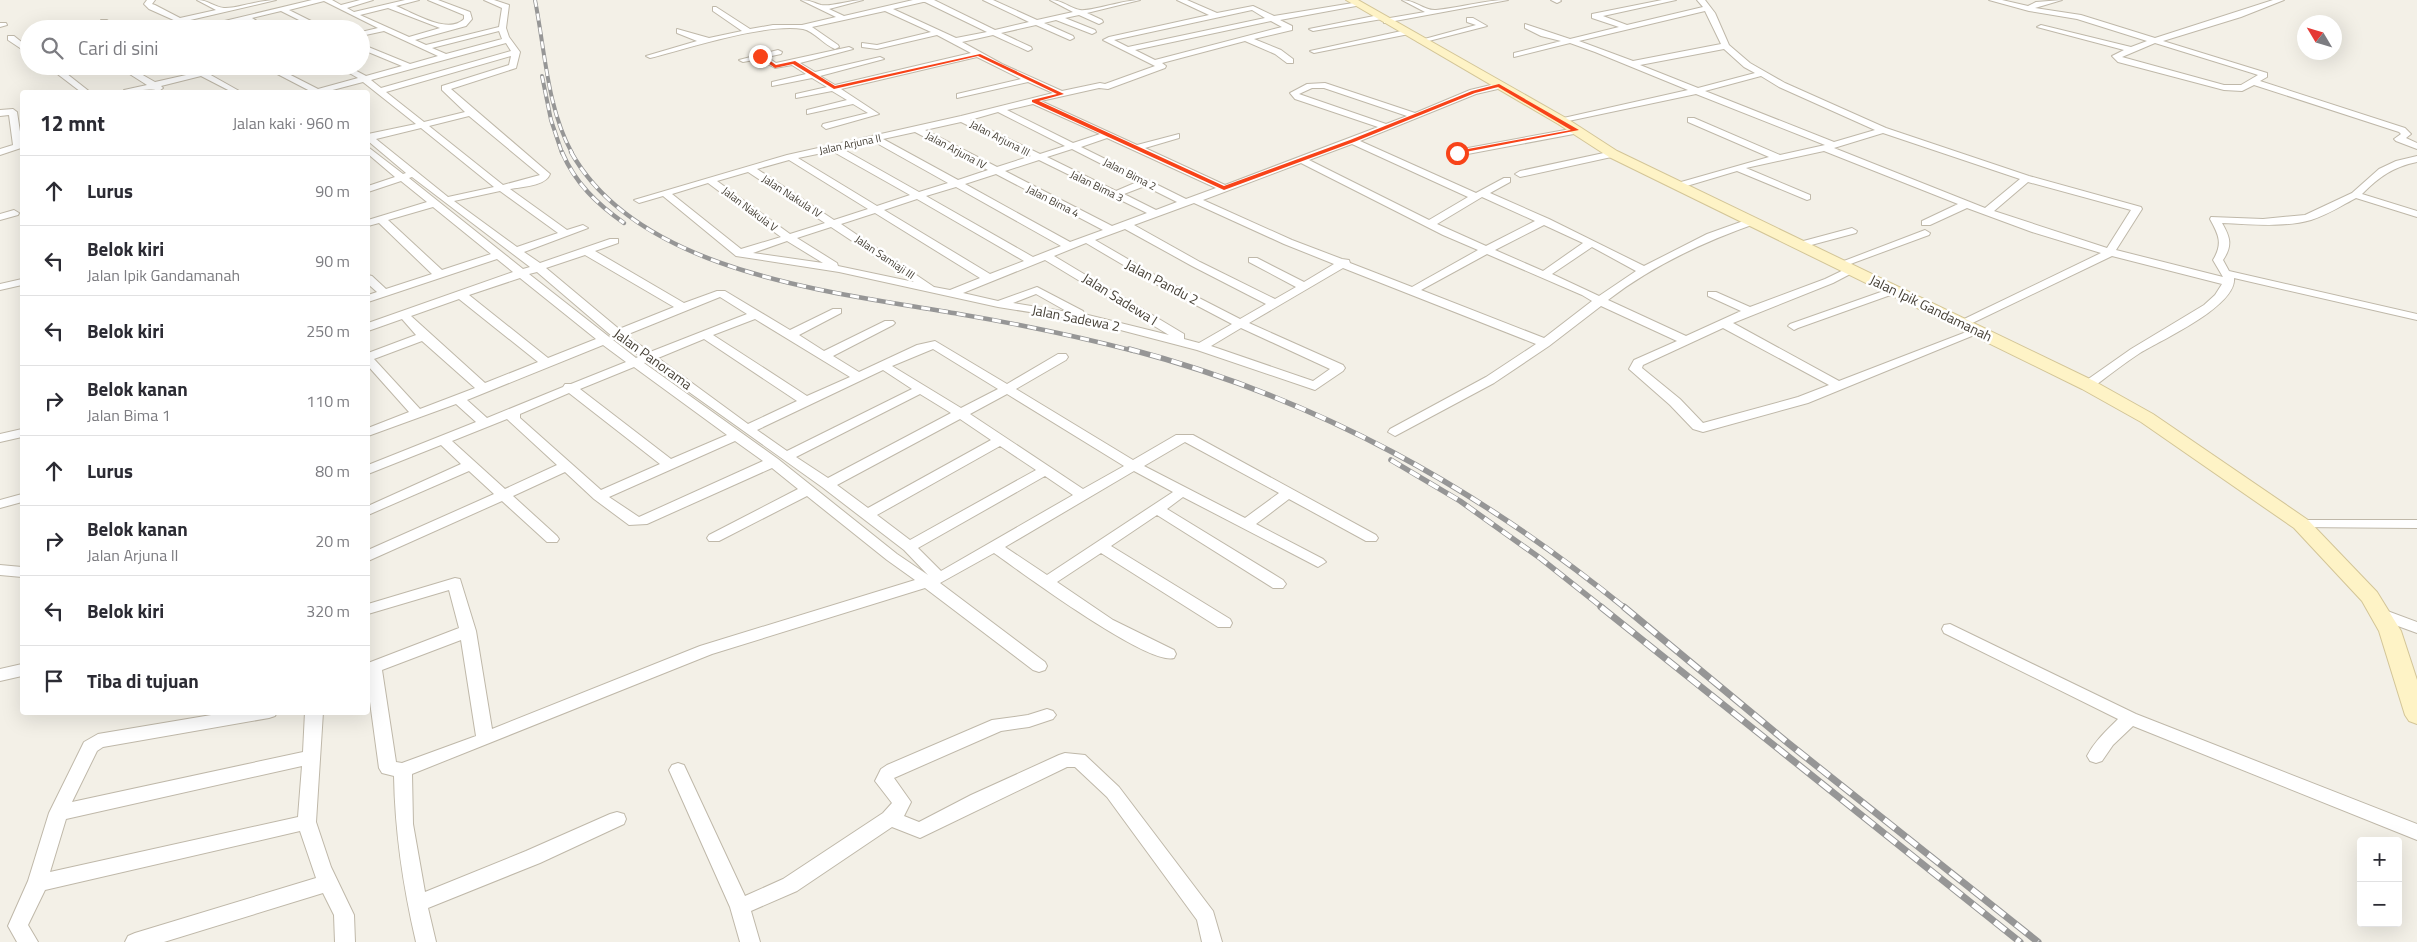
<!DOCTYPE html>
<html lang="id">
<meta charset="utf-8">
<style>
:root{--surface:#fff;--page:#f7f7f7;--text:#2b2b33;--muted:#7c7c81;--line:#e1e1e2}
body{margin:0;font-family:"Titillium Web",sans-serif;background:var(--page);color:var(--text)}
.controls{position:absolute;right:15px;bottom:15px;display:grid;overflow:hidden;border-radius:5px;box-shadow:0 5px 20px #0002}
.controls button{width:45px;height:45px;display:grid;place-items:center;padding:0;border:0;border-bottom:1px solid var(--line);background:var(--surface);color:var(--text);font:25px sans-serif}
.compass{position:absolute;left:2297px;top:15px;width:45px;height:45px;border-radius:50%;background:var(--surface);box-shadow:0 5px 20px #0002;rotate:308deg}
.stop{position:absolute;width:15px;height:15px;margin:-11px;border:4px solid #f84319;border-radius:50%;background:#fff}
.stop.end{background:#f84319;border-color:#fff;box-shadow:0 1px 5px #0008}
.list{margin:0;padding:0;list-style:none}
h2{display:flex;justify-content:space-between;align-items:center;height:65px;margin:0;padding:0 20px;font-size:21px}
h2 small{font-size:16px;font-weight:400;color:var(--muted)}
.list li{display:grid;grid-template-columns:32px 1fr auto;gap:15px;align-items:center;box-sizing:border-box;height:70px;padding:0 20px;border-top:1px solid var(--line)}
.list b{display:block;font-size:19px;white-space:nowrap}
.list p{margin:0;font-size:16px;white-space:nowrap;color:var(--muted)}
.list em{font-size:16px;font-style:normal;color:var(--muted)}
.icon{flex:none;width:28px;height:28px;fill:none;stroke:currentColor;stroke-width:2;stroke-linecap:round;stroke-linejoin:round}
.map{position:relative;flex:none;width:2417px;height:942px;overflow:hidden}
.search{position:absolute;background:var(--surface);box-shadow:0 5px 20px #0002;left:20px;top:20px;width:350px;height:55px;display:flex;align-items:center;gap:12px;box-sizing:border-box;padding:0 18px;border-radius:28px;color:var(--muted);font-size:19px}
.panel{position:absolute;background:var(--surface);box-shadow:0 5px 20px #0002;left:20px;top:90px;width:350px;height:625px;border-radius:5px}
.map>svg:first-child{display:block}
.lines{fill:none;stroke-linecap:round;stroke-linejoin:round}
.street-casing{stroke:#bfb8a9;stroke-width:2}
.secondary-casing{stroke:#d3c597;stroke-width:2}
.street{fill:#fff;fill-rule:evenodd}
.secondary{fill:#fef3c6;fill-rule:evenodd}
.rail-far3-casing{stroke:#969696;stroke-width:4}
.rail-far2-casing{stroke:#969696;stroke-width:4.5}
.rail-far1-casing{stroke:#969696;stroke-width:5.5}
.rail-casing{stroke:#969696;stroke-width:7}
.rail-far3{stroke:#fff;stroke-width:2.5;stroke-dasharray:7;stroke-linecap:butt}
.rail-far2{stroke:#fff;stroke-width:3;stroke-dasharray:9;stroke-linecap:butt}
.rail-far1{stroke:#fff;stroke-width:4;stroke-dasharray:11;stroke-linecap:butt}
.rail{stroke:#fff;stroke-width:5;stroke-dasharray:14;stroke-linecap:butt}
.route{fill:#f84319}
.labels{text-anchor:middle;stroke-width:5;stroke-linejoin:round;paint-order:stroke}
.far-street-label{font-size:11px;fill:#464036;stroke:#fff}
.street-label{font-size:14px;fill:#464036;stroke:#fff}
</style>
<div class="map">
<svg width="2417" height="942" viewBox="0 0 2417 942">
<rect width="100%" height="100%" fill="#f3f0e7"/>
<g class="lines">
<defs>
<g id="street">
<path d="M147,0h8l-3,4 3,1 25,13 36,-8 -19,-10c11,0 17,7 27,8 11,1 35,-8 52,-8l-90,21 5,3 -4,2 -38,-17 -5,-5z"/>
<path d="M312,0h20l9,5 19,-5h13l-26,8 7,4 51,-12h14l-23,6c18,7 52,29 68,13v-4l-36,-15h10l32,12 2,7 -6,7 -51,14 11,5 73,-18 3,-19 -18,-8h10l15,5 -3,23 3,9 11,15 -4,16 -65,21 99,85c-4,12 -29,13 -40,15l57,41 16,-5 5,3 -64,24 16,11 70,-24h8v4l-23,8 89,52 33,-12h8l65,39 43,-21h8v4l-42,22 25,16 61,-30h8l2,2 -2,2 -60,31 26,16 58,-27 18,-4 72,43 51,-30h8l2,3 -2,3 -50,29 117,71 43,-25h17l183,100 2,3 -2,3h-10l-77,-42 -33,25 67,35 3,3 -8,5 -135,-70 -16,12 116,71 3,4 -3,4h-10l-116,-73 -46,31 119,73 2,4 -2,4h-12l-117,-74 -44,29 56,38 61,30 2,4 -2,4c-26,8 -153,-86 -180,-105l-54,30 105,79 2,4 -2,4 -6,2 -6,-2 -108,-82 -213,66 -300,120 1,50 12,68 101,-41 84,-37 7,-2 7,2 2,5 -2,5 -84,39 -112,45 8,34h-20c-13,-56 -21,-109 -22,-166l-12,-3 -3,-5 -11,-81v-24l91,-35 -10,-38 -81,24v-10l87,-26 5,1 16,52 16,98 208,-83 215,-66 -28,-20 -80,-64 -88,45h-10l-2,-3 2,-3 89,-46 -26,-21 -125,56 -18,1 -35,-26 -29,-27 -52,24 44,40 2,3 -2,3h-10l-45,-41 -134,60v-11l126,-56 -25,-23 -101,44v-9l93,-42 -20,-19 -73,29v-9l108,-43 -20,-18 -88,32v-8l41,-16 -41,-46v-13l48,-18 -14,-16 -34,12v-8l145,-51 -16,-13 -129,43v-7l9,-3 -9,-8v-9l4,1 14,13 46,-15 -53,-51 -11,3v-6l59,-18 -26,-21 -33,11v-6l27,-9 -27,-23v-7l35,27 3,-1 -38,-32v-7l48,-10 -53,-42 -38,10h-13l-50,-26h11l45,23 40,-11 -21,-12h10l19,10 36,-10 -41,-17v-5l49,20 28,-8 -54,-25 -23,5v-4l17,-4 -54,-27 -35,9 38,19h-10l-36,-18 -29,7 18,11h-10l-16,-9 -38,9h-15zM388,8l52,20 -31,9 -49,-22zM499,31l3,8 -56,15 -14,-6zM506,43l5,8 -130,37 -10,-8zM511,56l-2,9 -67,21v4l23,22 -41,10 -38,-30zM469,116l71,59 -37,10 -74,-59zM421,128l73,59 -46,10 -72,-58zM412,177l118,90 -7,2 -114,-91zM500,191l58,42 -41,14 -63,-46zM433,207l58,47 -49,16 -54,-50zM585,255l89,52 -55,22 -73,-61zM537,272l76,65 27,19 -4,2 -107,-84zM520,278l76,61 -48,19 -79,-63zM720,297l27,17 -97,38 -24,-17zM459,299l79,63 -53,21 -74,-67zM755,319l95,58 -43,19 -94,-61zM704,339l93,62 -49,23 -90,-66zM422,341l53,47 -55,21 -46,-50zM603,345l23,17 -55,22h-6l-2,3 -76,31 -20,-18zM933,349l65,40 -37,19 -69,-42zM647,362l175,125 82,63 24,25 -31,-21 -119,-95 -134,-96zM634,367l93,68 -56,24 -91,-70zM883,370l29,19 -125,62 -30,-21zM569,393l91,71 -59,26 -81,-72v-4zM920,394l31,19 -123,65 -32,-21zM1007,394l117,72 -41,23 -113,-75zM507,419l50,46 -52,24 -53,-48zM960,419l31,21 -123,68 -31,-23zM735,441l28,20 -124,56 -30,-20zM1185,442l94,51 -34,25 -101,-52zM1000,446l36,24 -126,70 -33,-25zM1134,471l39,21 -126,83 -42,-28zM1045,476l28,19 -132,76 -23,-23zM461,640l15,96 -74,27 -6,-1 -14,-92z"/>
<path d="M801,0c9,0 13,3 20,5 9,2 30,-5 42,-5l-34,9 15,7 69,-16h21l61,30 34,-8 -46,-22h10l44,20 36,-8 -23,-12c13,0 19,8 30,10 10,2 43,-10 60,-10l-53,13 15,7 1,2 -4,2 -20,-9 -14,3 30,12 1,2 -4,2 -36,-14 -12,3 29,13 1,2 -4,2 -34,-15 -35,8 30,14 1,2 -4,2 -35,-16 -31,7 40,22 60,27 38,-8 5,1 50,-18 -52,-26 6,-3 100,-22 -32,-15h10l30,13 36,-7 21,10 85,-14 1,2 -4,2 -76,14 12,6v4l-38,9 27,11 12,9v4h-6l-12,-9 -30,-13 -83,22 4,3 -1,2 -57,21 -9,-1 -58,13 96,44 42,-11v4l-34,10 80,37 153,-58 -83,-28 -5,-6 17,-9 18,-1 90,30 55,-23 29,-7 3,1v4l-26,6 -116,47 116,52 28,-15h6v4l-20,11 59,26 95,47 63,-32 42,-15h8v4c-54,19 -105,43 -149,77l78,36 55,-25 -33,-15v-4h8l34,15 75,-28 27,-13 4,1v4l-23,12 -100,40 106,58 135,-52h8l2,2 -176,72 -105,29 -10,-3 -23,-24 -41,-36 5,-9 43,-19 -76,-35 -52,40 -55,37 -99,53 -7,-4 2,-3 96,-52 50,-33 -193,-76 -94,55 94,42 2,3 -2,3 -28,19 -118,-40 -111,-29 -88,-14 -159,-35 -103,-16 -73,-60 -24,7 -5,-3 153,-45 174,-39 92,-23 -25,-11 -71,16v-4l64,-15 -44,-22 -136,32 38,25 -53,15 -4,-3 1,-2 45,-11 -15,-9 -46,10v-4l40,-10 -15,-9 -36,7v-4l31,-7 -15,-9 -40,8v-4l34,-8 -14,-9 -17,3 -16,-9 -16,3 -4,-2 39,-10 4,2 -1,2 -14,3 9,6 73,-16 4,2 -53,14 15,9 65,-15 4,2 -64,17 15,9 136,-32 -34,-18 -60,14 -15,-2v-4l15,2 54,-13 -46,-21 -73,16 26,18 1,2 -4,2c-11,-4 -21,-18 -32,-20 -39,-6 -113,19 -153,29l-4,-2 51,-15 -20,-8v-4l32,9 33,-7 -29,-20v-4h3l34,22 23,-4h29l34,-8zM923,2h2l62,30 -31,6 -63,-29zM1252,10l13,8 -137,29 -14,-7zM1271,21l11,6 -127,33 -20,-10zM1312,88h12l83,28 -21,8 -87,-30zM1033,104l67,30 -27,9 -66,-33zM998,112l67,34 -25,8 -70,-34zM961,122l70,34 -34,11 -72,-37zM915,132l73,38 -30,10 -75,-41zM1107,138l109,50 -30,11 -105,-52zM873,141l75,42 -29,9 -78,-44zM1352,144l116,53 -39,23 -120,-60zM1072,149l65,33 -21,9 -69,-34zM832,151l78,44 -33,11 -79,-48zM789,160l79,49 -34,11 -77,-51zM1039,160l108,53 -35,13 -107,-55zM1301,163l142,72 35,15 -66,37 -62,-24 -1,-3 -7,-1 -50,-19 -89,-40zM748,172l77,51 -35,11 -73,-53zM996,174l107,56 -33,12 -105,-58zM708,183l73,54 -40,12 -69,-55zM1145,186l32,16 -21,8 -32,-16zM956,187l105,59 -28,11 -107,-61zM1482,197l53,24 -49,25 -49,-22zM917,199l107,62 -34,13 -106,-64zM1194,203l90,41 50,20 -30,18 -47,-24h-8v4l47,25 -21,12 -75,-37 -66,-37zM875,213l105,65 -30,12 -16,-3 -93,-63zM1544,225l39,18 -40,28 -48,-21zM831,227l83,55 -76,-16 -1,-3 -40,-25zM1125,229l67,37 74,38 -26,15 -78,-40 -67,-39zM787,241l36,22 -70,-10zM1086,243l68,40 78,41 -33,19 -15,-4v-5l-130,-78zM1592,247l44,24 -37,25 -47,-22zM1487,254l95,41 10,6 -48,37 -123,-48zM1045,260l124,75 -85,-21 -1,-3 -46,-24 -39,14 -35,-8zM1036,294l32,18 -55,-9zM1241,328l89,41 -17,12 -102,-35zM1723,328l106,57 -31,12 -95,26 -23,-24 -38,-31 1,-3z"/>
<path d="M1402,0c13,0 23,11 34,10 24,-2 47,-10 72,-10l-124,23v-4l41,-7z"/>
<path d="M1551,0h9l1,1 -4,2z"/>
<path d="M1662,0h14l-73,16 24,9 76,-18 -6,-7h8l10,13 14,32 21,18 35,20 101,45 143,48 112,31 1,2 -26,41 107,27 -10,-17c10,-16 6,-25 -3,-41l1,-2 52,2 42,-4 47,-22 27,-24 17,-8 21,-5v6c-24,5 -38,15 -55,32l55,17v6l-61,-19c-15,8 -29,17 -45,22 -28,8 -61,4 -89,3 8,14 11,22 1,37l6,11 188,43v6l-183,-42c3,28 -73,62 -94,75 -17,11 -32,23 -48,35h-8l-2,-3 2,-3 47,-33 73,-44 11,-10 7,-11 -110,-28 -148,71 -4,-2 -2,-2 2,-2 141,-68 -69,-21 -65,-24 -37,17h-8v-4l36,-17 -134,-53 -78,17 64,27v4l-3,1 -70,-29 -57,17h-6v-4l95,-27 -81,-35v-4h6l86,37 45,-10 -129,-51 -137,29v-4l129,-29 -93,-38 -25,-9 -56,14v-4l47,-12 -20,-5 -16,-8v-4l45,15 49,-12 -27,-9v-4zM1705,11l16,33 -88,17 -54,-20zM1724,49l20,18 11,6 -57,15 -58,-23zM1761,76l18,11 96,43 -41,12 -129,-51zM1883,133l137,46 -35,29 -151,-60zM2028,182l103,28 -24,38 -113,-37z"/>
<path d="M1989,0h13l26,6 8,-4 26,-2 -27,8 46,7 74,23 118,-38h11l-43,17 -78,24 104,32v4l-7,4 145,47 6,6 -5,4 11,5v6l-21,-8 -2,-2 7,-5 -2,-2 -145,-47 -12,6 -18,-1 -106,-28 -6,-6 12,-6 -87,-23 4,-2 90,22 16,-6 -70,-22 -48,-8zM2155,43l97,30 6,2 -17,10h-17l-102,-28z"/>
<path d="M1379,15l4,2 -1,2 -69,12 -4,-2z"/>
<path d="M1467,18h6l14,8 -66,17 -4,-2 59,-16 -9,-3z"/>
<path d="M101,20h6l13,9h-10l-9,-5z"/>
<path d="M0,23h6l1,2 -7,2z"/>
<path d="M1406,30l4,2 -1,2 -95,19 -4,-2z"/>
<path d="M8,36h6l15,12v6l-21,-14z"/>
<path d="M47,66h10l33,26h-9z"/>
<path d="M117,66h10l28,16 40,-9 -11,-7h11l8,5 18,-5h15l-27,8 32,18h-9l-31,-16 -40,10 2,2 -4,3c-11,-4 -24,1 -36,1l1,-2 23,-5z"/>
<path d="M0,110l13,-1 4,3 5,33 -1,3 -21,7v-6l13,-4 -4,-30 -9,1z"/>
<path d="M1576,128l4,3 -1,2 -122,23 -5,-3 5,-3z"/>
<path d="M1613,151l5,3 -2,2 -96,21 -5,-3 5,-3z"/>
<path d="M14,210l5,3 -1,2 -18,5v-6z"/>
<path d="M1852,228l5,3 -1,2 -56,15 -5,-3 1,-2z"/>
<path d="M1925,230l5,3 -1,2 -84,31 -4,1 -5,-3z"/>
<path d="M22,279v6l-22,5v-6z"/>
<path d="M1895,287l6,3 -2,2 -101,36 -4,2 -6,-4 2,-2z"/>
<path d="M22,429v8l-22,5v-8z"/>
<path d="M22,494v8l-22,6v-8z"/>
<path d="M2301,520h116v8l-121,-1 -2,-3z"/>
<path d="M0,565l22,2v10l-22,-2z"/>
<path d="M2382,609l35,13v11l-41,-15 -2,-4 2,-4z"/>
<path d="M1950,624l186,90 281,110v16l-284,-114 -20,19 -11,16 -6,2 -6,-2 -3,-5c8,-15 19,-25 31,-37l-174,-86 -2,-4 2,-4z"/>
<path d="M22,664v12l-22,5v-12z"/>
<path d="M1047,709l6,2 3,4 -3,4 -24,8 -28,4 -107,47 17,24 -7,14 15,6 52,-27 88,-40 6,-2 20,2 34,32 94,124 9,31h-20l-5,-22 -90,-123 -32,-30h-8l-147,71 -28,-11 -95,64 -46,20 9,31h-20l-10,-35 -61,-137 3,-5 6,-2 6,2 61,131 38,-17 100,-66 9,-10 -17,-22 6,-12 6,-4 105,-45 36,-5z"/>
<path d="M229,712h48l-2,4 -6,2 -166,29 -6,4 -25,51 231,-50 2,-40h18l-7,110 15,45 23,48 1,27h-20l-1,-27 -11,-22 -159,49h-39l3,-6 7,-3 181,-55 -16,-47 -255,59 -17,35 10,17h-21l-9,-16 20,-45 21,-68 35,-71 14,-8zM302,766l-4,51 -248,55 16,-53z"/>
</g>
<path id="secondary" d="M1346,0h12l208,118 51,33 477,230 59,33 155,106 69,72 24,39 16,49v44l-8,-3 -4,-6 -26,-84 -17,-30 -68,-73 -153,-106 -59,-33 -473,-232 -51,-33z"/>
</defs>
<!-- street casing -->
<use href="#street" class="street-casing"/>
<!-- secondary casing -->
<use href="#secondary" class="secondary-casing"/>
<!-- street -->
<use href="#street" class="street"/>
<!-- secondary -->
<use href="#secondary" class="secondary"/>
<defs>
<g id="rail-far3">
<path d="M535,0c10,50 12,108 37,153"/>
<path d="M542,76l9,44 11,33"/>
</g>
<g id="rail-far2">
<path d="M562,152c13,31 35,52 62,71"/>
<path d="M571,152c68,122 263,140 388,162 59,10 117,22 175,37"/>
</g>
<g id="rail-far1">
<path d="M1129,349c187,49 347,138 496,259"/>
<path d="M1391,460l69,41 80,57 63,50"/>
</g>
<g id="rail">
<path d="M1601,607l419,335"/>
<path d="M1624,607l164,136 250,199"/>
</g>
</defs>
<!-- rail-far3 casing -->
<use href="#rail-far3" class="rail-far3-casing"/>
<!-- rail-far2 casing -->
<use href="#rail-far2" class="rail-far2-casing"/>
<!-- rail-far1 casing -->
<use href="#rail-far1" class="rail-far1-casing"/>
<!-- rail casing -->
<use href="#rail" class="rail-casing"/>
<!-- rail-far3 -->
<use href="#rail-far3" class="rail-far3"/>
<!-- rail-far2 -->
<use href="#rail-far2" class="rail-far2"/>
<!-- rail-far1 -->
<use href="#rail-far1" class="rail-far1"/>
<!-- rail -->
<use href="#rail" class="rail"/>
</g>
<!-- route -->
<path class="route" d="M980,54l84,40 -25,7 185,85 126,-46 122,-49 27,-7 80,46 -124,24 2,-3 114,-21 -73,-43 -23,6 -121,49 -130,48 -192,-88v-2l25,-6 -79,-38 -144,33 -41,-25 -18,4 -17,-12 4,-1 14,10 19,-4 40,25z"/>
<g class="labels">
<!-- far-street labels -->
<g class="far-street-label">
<text transform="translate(1000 138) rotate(27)" y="4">Jalan Arjuna III</text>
<text transform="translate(850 144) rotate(-12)" y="4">Jalan Arjuna II</text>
<text transform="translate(956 150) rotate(28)" y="4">Jalan Arjuna IV</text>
<text transform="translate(1130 174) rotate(27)" y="4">Jalan Bima 2</text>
<text transform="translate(1097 186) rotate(26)" y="4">Jalan Bima 3</text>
<text transform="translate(792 196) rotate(33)" y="4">Jalan Nakula IV</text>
<text transform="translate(1053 201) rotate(27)" y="4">Jalan Bima 4</text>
<text transform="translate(750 209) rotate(37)" y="4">Jalan Nakula V</text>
<text transform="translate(885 257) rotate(34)" y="4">Jalan Samiaji III</text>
</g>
<!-- street labels -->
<g class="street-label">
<text transform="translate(1162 282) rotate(28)" y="5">Jalan Pandu 2</text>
<text transform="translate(1120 299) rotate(32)" y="5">Jalan Sadewa I</text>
<text transform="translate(1931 308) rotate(26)" y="5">Jalan Ipik Gandamanah</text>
<text transform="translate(1076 318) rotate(11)" y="5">Jalan Sadewa 2</text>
<text transform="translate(653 359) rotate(36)" y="5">Jalan Panorama</text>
</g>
</g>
</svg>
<div class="controls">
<button>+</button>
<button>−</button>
</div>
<svg class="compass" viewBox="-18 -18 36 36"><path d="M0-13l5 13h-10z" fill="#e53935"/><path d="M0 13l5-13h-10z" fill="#7c7c81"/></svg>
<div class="stop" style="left:1457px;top:153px"></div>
<div class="stop end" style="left:760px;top:56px"></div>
<div class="search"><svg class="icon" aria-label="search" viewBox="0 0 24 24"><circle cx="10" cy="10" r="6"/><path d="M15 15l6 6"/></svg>Cari di sini</div>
<section class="panel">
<h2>12 mnt<small>Jalan kaki · 960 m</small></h2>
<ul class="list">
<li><svg class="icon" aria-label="ahead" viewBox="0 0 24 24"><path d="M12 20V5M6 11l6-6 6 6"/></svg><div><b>Lurus</b></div><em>90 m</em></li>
<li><svg class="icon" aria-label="left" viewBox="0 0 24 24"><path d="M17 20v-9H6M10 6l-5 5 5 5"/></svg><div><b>Belok kiri</b><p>Jalan Ipik Gandamanah</p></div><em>90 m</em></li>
<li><svg class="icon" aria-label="left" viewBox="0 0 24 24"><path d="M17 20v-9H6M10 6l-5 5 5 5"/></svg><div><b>Belok kiri</b></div><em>250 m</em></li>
<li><svg class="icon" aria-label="right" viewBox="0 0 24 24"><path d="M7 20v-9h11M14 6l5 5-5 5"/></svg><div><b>Belok kanan</b><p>Jalan Bima 1</p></div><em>110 m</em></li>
<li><svg class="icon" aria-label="ahead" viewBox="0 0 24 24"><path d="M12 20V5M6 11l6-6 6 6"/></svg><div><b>Lurus</b></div><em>80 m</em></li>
<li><svg class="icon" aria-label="right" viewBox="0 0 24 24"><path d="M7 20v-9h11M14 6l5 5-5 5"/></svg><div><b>Belok kanan</b><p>Jalan Arjuna II</p></div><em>20 m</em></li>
<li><svg class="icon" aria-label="left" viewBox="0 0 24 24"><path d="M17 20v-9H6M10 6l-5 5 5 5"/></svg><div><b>Belok kiri</b></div><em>320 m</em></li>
<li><svg class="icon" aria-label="arrive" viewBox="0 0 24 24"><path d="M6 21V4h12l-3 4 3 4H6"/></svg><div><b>Tiba di tujuan</b></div></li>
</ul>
</section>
</div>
